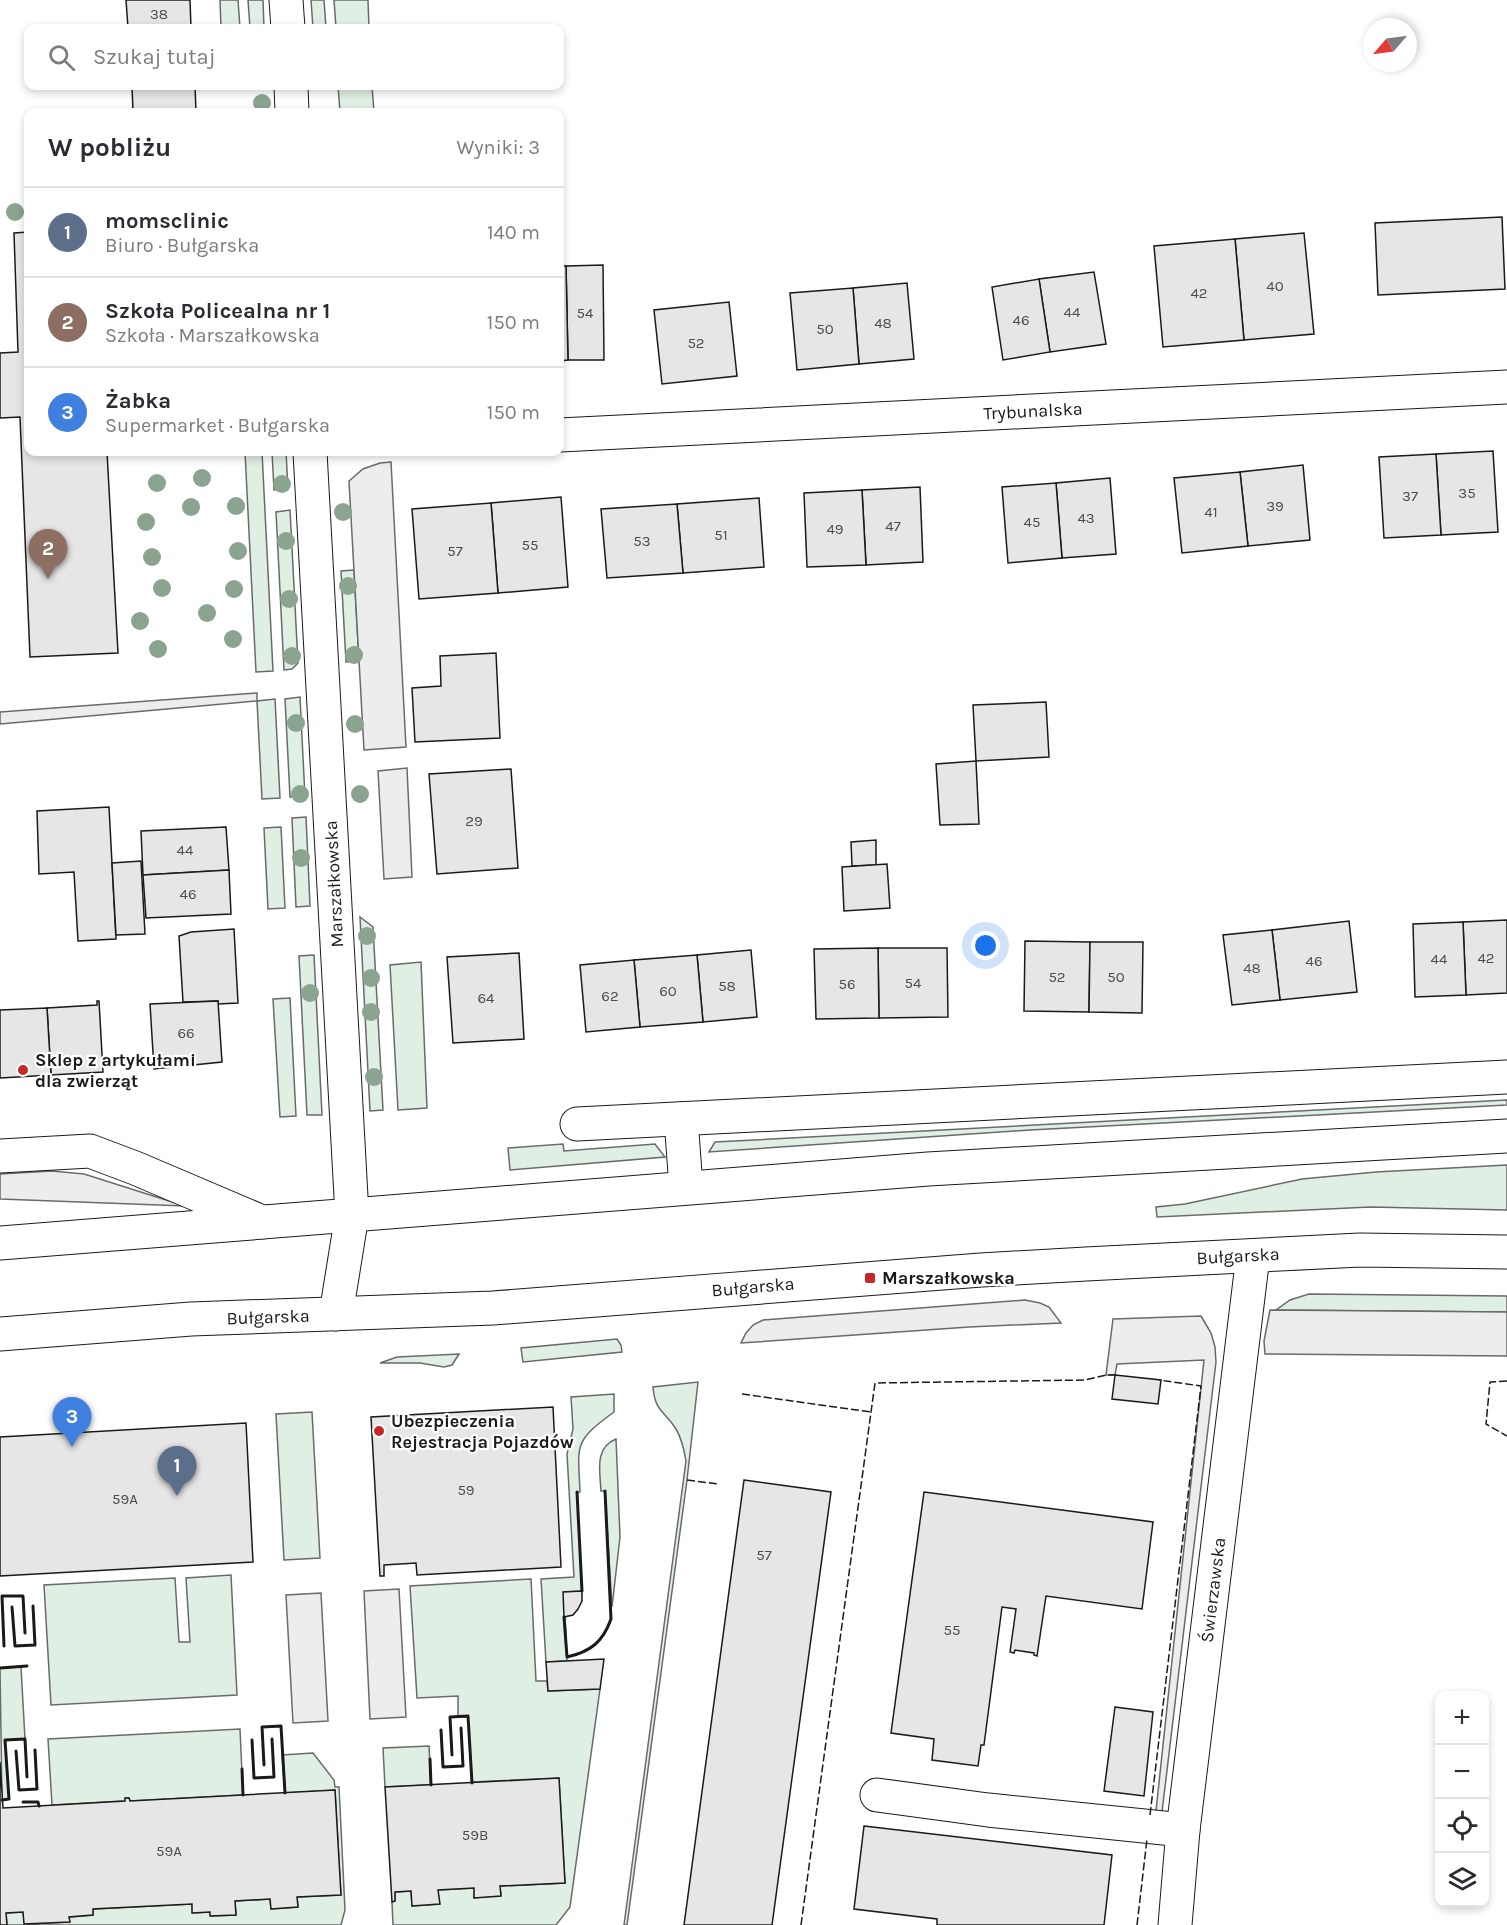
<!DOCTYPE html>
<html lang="pl">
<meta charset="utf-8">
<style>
:root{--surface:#fff;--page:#f2f2f3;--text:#2b2b33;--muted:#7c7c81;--line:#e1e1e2;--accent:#c62828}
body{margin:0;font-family:Karla,sans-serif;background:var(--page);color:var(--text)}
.controls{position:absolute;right:18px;bottom:18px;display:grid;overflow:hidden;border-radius:12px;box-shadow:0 3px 9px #0003}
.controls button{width:54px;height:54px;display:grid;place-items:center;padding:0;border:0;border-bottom:2px solid var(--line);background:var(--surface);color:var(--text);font:30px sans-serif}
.compass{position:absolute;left:1363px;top:18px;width:54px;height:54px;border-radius:50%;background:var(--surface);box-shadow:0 3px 9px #0003;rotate:242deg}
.you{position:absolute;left:986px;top:946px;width:21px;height:21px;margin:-15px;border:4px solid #fff;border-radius:50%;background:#1a73e8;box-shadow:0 0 0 9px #1a73e833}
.badge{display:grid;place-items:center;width:39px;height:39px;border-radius:50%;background:var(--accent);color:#fff;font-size:20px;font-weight:700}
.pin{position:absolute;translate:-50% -50px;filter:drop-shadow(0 2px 3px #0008)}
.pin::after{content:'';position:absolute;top:32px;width:21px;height:18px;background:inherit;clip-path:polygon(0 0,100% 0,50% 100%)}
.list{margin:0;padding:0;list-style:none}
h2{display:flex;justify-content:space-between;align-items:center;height:78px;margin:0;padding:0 24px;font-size:26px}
h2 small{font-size:20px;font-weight:400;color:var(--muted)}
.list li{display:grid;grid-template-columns:39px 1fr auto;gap:18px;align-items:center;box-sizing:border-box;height:90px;padding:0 24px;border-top:2px solid var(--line)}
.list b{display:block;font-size:22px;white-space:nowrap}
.list p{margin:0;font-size:20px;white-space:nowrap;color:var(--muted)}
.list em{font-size:20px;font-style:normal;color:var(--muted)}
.icon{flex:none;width:33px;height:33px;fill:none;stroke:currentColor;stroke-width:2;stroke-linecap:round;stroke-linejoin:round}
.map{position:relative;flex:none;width:1507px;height:1925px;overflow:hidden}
.search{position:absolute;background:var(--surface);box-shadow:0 3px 9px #0003;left:24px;top:24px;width:540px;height:66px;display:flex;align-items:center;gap:15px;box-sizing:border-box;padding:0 21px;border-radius:12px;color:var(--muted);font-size:22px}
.panel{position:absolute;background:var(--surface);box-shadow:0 3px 9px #0003;left:24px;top:108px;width:540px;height:348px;border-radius:12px}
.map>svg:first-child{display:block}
.green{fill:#e0efe3;stroke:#6a6a6a;stroke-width:1.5}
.parking{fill:#ededed;stroke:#6a6a6a;stroke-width:1.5}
.building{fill:#e6e6e6;stroke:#1a1a1a;stroke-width:1.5}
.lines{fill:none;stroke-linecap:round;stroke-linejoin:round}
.street-casing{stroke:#1a1a1a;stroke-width:35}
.secondary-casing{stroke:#1a1a1a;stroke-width:35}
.street{stroke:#fff;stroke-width:33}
.secondary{stroke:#fff;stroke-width:33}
.fence{stroke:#1a1a1a;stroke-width:1.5;stroke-dasharray:8 3;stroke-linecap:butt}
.wall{stroke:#1a1a1a;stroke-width:3}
.tree{fill:#8aa48f}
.poi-dot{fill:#c62828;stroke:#fff;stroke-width:2}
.labels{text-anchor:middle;stroke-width:4.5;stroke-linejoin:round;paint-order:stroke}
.number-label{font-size:15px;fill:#4d4d4d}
.street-label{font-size:18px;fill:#1a1a1a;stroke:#fff}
.poi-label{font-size:18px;font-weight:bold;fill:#1a1a1a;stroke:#fff;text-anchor:start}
</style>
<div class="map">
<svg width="1507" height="1925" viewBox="0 0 1507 1925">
<rect width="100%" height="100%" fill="#fff"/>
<!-- green -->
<g class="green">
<path d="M220,0h18l2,28h-19z"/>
<path d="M248,0h15l1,28h-14z"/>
<path d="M311,0h13l2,28h-13z"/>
<path d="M334,0h34l1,28h-33z"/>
<path d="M338,86h34l2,26h-34z"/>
<path d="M245,452h17l11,219 -17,1z"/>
<path d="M272,452h14l2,37 -14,1z"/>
<path d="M290,510l8,153 -6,6 -8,1 -8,-158z"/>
<path d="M354,570l5,91 -13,1 -5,-91z"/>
<path d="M300,697l5,100h-15l-5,-98z"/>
<path d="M275,699l5,99 -18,1 -5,-98z"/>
<path d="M306,817l4,89 -14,1 -4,-89z"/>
<path d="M281,827l4,81 -17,1 -4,-81z"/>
<path d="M360,917l13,10 10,183 -13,1z"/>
<path d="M314,955l8,160h-15l-8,-159z"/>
<path d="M421,962l6,146 -29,2 -8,-145z"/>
<path d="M290,998l6,118 -16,1 -7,-118z"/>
<path d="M1507,1100v5l-477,25 -321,22 6,-10z"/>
<path d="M563,1144l1,7 91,-7 10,13 -155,13 -2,-22z"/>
<path d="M1507,1165v45l-137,-3 -213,10 -1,-10 29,-3 117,-25 74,-7z"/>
<path d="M1309,1294l198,2v16l-231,-2 14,-10z"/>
<path d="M617,1339l4,6 1,7 -99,10 -2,-14z"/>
<path d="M459,1354l-7,11 -8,2 -24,-4h-40l17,-6z"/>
<path d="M698,1382l-11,98 -60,445h-3l62,-464c-2,-12 -4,-22 -10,-32 -12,-19 -21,-17 -23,-42z"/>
<path d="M614,1394v18c-41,30 -36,32 -34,80l-3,1 5,98 -18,1 3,69 -21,1 -5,-83 33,-2 -7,-123 6,-25 -2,-32z"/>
<path d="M312,1412l8,146 -36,2 -8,-146z"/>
<path d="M616,1439l4,98 -8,70 -7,-116h-4c-1,-20 -7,-43 15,-52z"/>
<path d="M231,1575l6,120 -186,10 -7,-120 131,-7 4,64h11l-4,-64z"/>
<path d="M531,1579l5,102h11l1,10 52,-2 -30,218 -14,18h-163l-1,-23 3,-1v-9l16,-1 1,15 27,-2 -1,-14 36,-2v10l27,-3 -1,-9 65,-3 -6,-105 -87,4 -4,-65h-10v-21l-41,2 -7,-112z"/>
<path d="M21,1667l4,72 -20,1 4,59 -7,1 -2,-132z"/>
<path d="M240,1729l3,66 -113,6 -1,-3h-3l-1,3 -73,4 -4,-66z"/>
<path d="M429,1746l2,39 -46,2 -2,-39z"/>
<path d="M313,1753l21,27 1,7h4l6,123 -4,15h-334l-1,-12 17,-1 2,12 44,-2v-5l24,-2v-6l99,-5 1,9 17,-1 1,4 25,-1 -1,-14 35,-2 1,10 27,-2 -1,-10 44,-2 -6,-105 -50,3 -3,-38z"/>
</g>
<!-- parking -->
<g class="parking">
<path d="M391,462l15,285 -42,3 -15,-269 14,-12 17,-6z"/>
<path d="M257,693v8l-257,23v-12z"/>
<path d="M407,768l5,109 -28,2 -6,-108z"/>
<path d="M52,1171l32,3 101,32 -185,-7v-25z"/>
<path d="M1025,1300l15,3 9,4 12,16 -92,4 -228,16 5,-10 7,-8 10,-5z"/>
<path d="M1270,1310l237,2v44l-242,-2 -1,-13z"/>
<path d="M1201,1316l10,17 4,14 1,15 -54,450 -6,-1 48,-451 -87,4 -2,11h-9l7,-56z"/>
<path d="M399,1589l7,128 -36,2 -6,-128z"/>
<path d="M321,1593l7,128 -35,2 -7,-128z"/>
</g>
<!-- building -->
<g class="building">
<path d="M126,0h64l1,28h-63z"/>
<path d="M132,86h63l1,26h-63z"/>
<path d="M1502,217l3,72 -127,6 -3,-72z"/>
<path d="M28,232v220h79l11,201 -88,4 -10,-240 -20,1v-65l18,-1 -4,-119z"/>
<path d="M1304,233l10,101 -70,6 -9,-101z"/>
<path d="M1235,239l9,101 -81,7 -9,-101z"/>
<path d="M603,265l1,95h-36l-2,-94z"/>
<path d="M560,266h6l2,94 -8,1z"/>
<path d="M1094,272l12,72 -56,8 -11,-73z"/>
<path d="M1039,279l11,73 -47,8 -11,-73z"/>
<path d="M907,283l7,76 -55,5 -6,-76z"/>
<path d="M853,288l6,76 -62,6 -7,-77z"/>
<path d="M729,302l8,74 -75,8 -8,-74z"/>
<path d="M1493,451l5,81 -57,3 -5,-81z"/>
<path d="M1436,454l5,81 -57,3 -5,-81z"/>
<path d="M1303,465l7,75 -62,6 -8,-74z"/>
<path d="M1240,472l8,74 -66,7 -8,-75z"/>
<path d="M1110,478l6,76 -54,4 -6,-75z"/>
<path d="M1056,483l6,75 -54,5 -6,-76z"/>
<path d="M920,487l3,75 -57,3 -4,-75z"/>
<path d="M862,490l4,75 -59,2 -3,-74z"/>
<path d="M561,497l7,90 -70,6 -7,-90z"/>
<path d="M759,498l5,69 -81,6 -6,-69z"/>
<path d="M491,503l7,90 -79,6 -7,-90z"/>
<path d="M677,504l6,69 -76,5 -6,-69z"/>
<path d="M496,653l4,85 -85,4 -3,-54 29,-2 -1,-30z"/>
<path d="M1046,702l3,55 -73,4 -3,-56z"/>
<path d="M976,761l3,63 -39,1 -4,-61z"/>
<path d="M511,769l7,99 -81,6 -8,-100z"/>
<path d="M109,807l7,132 -38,2 -4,-69 -35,2 -2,-63z"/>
<path d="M226,827l3,43 -86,5 -2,-44z"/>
<path d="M876,840v25l-24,1 -1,-24z"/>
<path d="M141,861l4,73 -29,1 -4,-72z"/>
<path d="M887,864l3,44 -46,3 -2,-44z"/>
<path d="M229,870l2,44 -85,4 -3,-43z"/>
<path d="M1507,920v73l-41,2 -3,-73z"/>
<path d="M1349,921l8,71 -77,8 -8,-70z"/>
<path d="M1463,922l3,73 -51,2 -2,-73z"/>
<path d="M234,929l4,74 -20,1v-3l-35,1 -4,-66 12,-4z"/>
<path d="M1272,930l8,70 -48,5 -9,-70z"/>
<path d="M1025,941l65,1 -1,70 -65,-1z"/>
<path d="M1090,942h53l-1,71 -53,-1z"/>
<path d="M878,948h69l1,69 -69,1z"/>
<path d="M878,948l1,70 -63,1 -2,-70z"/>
<path d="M751,950l6,67 -54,5 -6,-67z"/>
<path d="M519,953l5,86 -71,4 -6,-86z"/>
<path d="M697,955l6,67 -63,5 -6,-67z"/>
<path d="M634,960l6,67 -54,5 -6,-67z"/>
<path d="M97,1001h2l4,71 -52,3 -4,-67 50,-3z"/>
<path d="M218,1001l4,61 -68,7 -4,-65z"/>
<path d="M47,1008l4,67 -51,3v-68z"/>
<path d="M1115,1375l46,5 -3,24 -46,-5z"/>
<path d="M553,1407l8,160 -144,8 -1,-12 -32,2v11h-4l-9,-159z"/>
<path d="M246,1423l7,139 -253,14v-139z"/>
<path d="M744,1480l87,12 -59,433h-88z"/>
<path d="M924,1492l229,30 -11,87 -96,-13 -9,60 -3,-1v-2l-19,-3 -1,3 -4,-1 6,-43 -14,-2 -18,138h-3l-3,21 -46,-6 2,-21 -43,-6z"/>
<path d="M582,1591v10l-4,8 -5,6 -9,2 -1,-25z"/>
<path d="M604,1659l-4,30 -52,2 -2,-29z"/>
<path d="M1115,1707l38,5 -9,84 -40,-5z"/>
<path d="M0,1762l3,46 122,-7v-3h4l1,3 205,-11 6,105 -44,2 1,10 -27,2 -1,-10 -35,2 1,14 -26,1v-4l-18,1v-9l-99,5v6l-24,2 1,5 -46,2 -1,-12 -17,1 1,12h-7z"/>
<path d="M559,1778l6,105 -65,3 1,10 -27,2v-10l-36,2 2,14 -28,2 -1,-15 -16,1v9l-3,1 -7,-115z"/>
<path d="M864,1826l248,29 -8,70h-167v-6l-83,-10z"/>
</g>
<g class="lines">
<defs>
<g id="street">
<path d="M286,0l2,28"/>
<path d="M291,86l1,26"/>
<path d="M560,435l947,-48"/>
<path d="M310,452l42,763 -16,99"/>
<path d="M681,1119l5,68"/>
<path d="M577,1124l930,-47"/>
<path d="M0,1156l90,-5 45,17 127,54"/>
<path d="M877,1795l111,15 195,20"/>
<path d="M1175,1925l8,-95 70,-574"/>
</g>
<g id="secondary">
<path d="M0,1243l928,-74 579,-33"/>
<path d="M0,1334l191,-15 302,-11 488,-38 105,-6 274,-14 147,2"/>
</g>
</defs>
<!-- street casing -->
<use href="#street" class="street-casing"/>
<!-- secondary casing -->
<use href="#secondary" class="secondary-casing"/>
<!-- street -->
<use href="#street" class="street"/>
<!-- secondary -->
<use href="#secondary" class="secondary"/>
<!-- fence -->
<g class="fence">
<path d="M1507,1381l-17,1 -4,42 21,12"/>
<path d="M742,1394l129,18"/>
<path d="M687,1480l31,4"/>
<path d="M1150,1815l51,-429 -42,-6"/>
<path d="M801,1925l74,-542 210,-3 21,-5h11"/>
<path d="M1137,1925l10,-86"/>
</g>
<!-- wall -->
<g class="wall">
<path d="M577,1492l5,99"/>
<path d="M12,1607l3,39 20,-1 -2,-39"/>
<path d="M564,1617l3,40c23,-5 36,-15 44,-38l-6,-128"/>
<path d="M4,1646l-2,-50h21l2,37"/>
<path d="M0,1668l27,-2"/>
<path d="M441,1730l2,37 20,-1 -2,-38"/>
<path d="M252,1740l2,38 20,-1 -2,-38"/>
<path d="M16,1751l3,39 18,-1 -2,-39"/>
<path d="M452,1755l-2,-38 18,-1 4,67"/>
<path d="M430,1759l1,26"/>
<path d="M264,1765l-2,-38 19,-1 4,67"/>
<path d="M242,1769l1,26"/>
<path d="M2,1800l7,-1 -4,-59 20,-1 2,38"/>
<path d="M23,1802h15l1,4"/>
</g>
</g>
<!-- trees -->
<g class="tree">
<circle cx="262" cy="103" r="9"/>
<circle cx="15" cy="212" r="9"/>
<circle cx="202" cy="478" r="9"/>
<circle cx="157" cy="483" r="9"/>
<circle cx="282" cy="484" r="9"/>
<circle cx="236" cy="506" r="9"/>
<circle cx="191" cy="507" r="9"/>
<circle cx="343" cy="512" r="9"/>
<circle cx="146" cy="522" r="9"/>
<circle cx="286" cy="541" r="9"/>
<circle cx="238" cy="551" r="9"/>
<circle cx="152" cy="557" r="9"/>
<circle cx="348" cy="586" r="9"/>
<circle cx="162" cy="588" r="9"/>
<circle cx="234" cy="589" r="9"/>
<circle cx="289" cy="599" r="9"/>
<circle cx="207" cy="613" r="9"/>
<circle cx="140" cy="621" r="9"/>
<circle cx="233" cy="639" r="9"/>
<circle cx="158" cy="649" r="9"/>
<circle cx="354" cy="655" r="9"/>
<circle cx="292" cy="656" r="9"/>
<circle cx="296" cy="723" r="9"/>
<circle cx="355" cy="724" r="9"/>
<circle cx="300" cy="794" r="9"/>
<circle cx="360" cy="794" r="9"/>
<circle cx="301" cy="858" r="9"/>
<circle cx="367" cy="936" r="9"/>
<circle cx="371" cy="978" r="9"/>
<circle cx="310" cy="993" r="9"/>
<circle cx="371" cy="1012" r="9"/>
<circle cx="374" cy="1077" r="9"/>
</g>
<!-- markers -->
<g class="poi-dot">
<circle cx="23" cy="1070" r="6"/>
<rect x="864" y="1272" width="12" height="12" rx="3"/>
<circle cx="379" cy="1431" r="6"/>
</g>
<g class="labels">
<!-- number labels -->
<g class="number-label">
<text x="159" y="19">38</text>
<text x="1275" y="291">40</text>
<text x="1199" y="298">42</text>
<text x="1072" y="317">44</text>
<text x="585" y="318">54</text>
<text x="1021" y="325">46</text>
<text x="883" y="328">48</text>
<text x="825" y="334">50</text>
<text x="696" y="348">52</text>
<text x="1467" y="498">35</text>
<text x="1410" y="501">37</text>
<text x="1275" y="511">39</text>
<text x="1211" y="517">41</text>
<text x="1086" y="523">43</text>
<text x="1032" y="527">45</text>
<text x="893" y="531">47</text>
<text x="835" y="534">49</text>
<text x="721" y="540">51</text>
<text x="642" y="546">53</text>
<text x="530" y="550">55</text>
<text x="455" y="556">57</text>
<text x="474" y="826">29</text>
<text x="185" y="855">44</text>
<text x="188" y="899">46</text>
<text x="1486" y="963">42</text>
<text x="1439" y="964">44</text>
<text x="1314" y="966">46</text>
<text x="1252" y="973">48</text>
<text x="1057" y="982">52</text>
<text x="1116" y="982">50</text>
<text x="913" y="988">54</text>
<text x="847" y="989">56</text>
<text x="727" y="991">58</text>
<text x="668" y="996">60</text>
<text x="610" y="1001">62</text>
<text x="486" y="1003">64</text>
<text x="186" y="1038">66</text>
<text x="466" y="1495">59</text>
<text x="125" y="1504">59A</text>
<text x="764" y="1560">57</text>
<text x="952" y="1635">55</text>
<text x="475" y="1840">59B</text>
<text x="169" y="1856">59A</text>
</g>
<!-- street labels -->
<g class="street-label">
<text transform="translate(1033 411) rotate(-3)" y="6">Trybunalska</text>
<text transform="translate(334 884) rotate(-93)" y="6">Marszałkowska</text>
<text transform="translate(1238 1256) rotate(-3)" y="6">Bułgarska</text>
<text transform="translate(753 1287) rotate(-5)" y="6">Bułgarska</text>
<text transform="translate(268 1317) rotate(-2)" y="6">Bułgarska</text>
<text transform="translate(1213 1590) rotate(-83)" y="6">Świerzawska</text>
</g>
<!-- poi labels -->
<g class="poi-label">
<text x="35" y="1066">Sklep z artykułami<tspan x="35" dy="21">dla zwierząt</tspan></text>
<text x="882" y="1284">Marszałkowska</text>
<text x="391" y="1427">Ubezpieczenia<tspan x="391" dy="21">Rejestracja Pojazdów</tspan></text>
</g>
</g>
</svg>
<div class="controls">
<button>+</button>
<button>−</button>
<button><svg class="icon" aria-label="locate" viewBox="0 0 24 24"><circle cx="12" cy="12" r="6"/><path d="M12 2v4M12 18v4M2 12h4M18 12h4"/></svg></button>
<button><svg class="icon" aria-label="layers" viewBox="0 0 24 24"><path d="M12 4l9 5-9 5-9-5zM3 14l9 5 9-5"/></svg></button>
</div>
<svg class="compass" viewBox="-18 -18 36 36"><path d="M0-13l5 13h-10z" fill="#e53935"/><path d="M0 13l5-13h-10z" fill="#7c7c81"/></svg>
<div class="you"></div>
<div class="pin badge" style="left:177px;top:1496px;background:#5c6f8a">1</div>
<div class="pin badge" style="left:48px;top:579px;background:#8d6e63">2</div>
<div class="pin badge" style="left:72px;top:1447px;background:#3f7fe0">3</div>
<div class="search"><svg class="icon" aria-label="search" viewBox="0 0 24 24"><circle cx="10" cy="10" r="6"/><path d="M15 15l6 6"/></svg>Szukaj tutaj</div>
<section class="panel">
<h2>W pobliżu<small>Wyniki: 3</small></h2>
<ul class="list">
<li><span class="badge" style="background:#5c6f8a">1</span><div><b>momsclinic</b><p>Biuro · Bułgarska</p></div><em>140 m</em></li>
<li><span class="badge" style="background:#8d6e63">2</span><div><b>Szkoła Policealna nr 1</b><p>Szkoła · Marszałkowska</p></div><em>150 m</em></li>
<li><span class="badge" style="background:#3f7fe0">3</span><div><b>Żabka</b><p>Supermarket · Bułgarska</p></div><em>150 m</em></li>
</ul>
</section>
</div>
